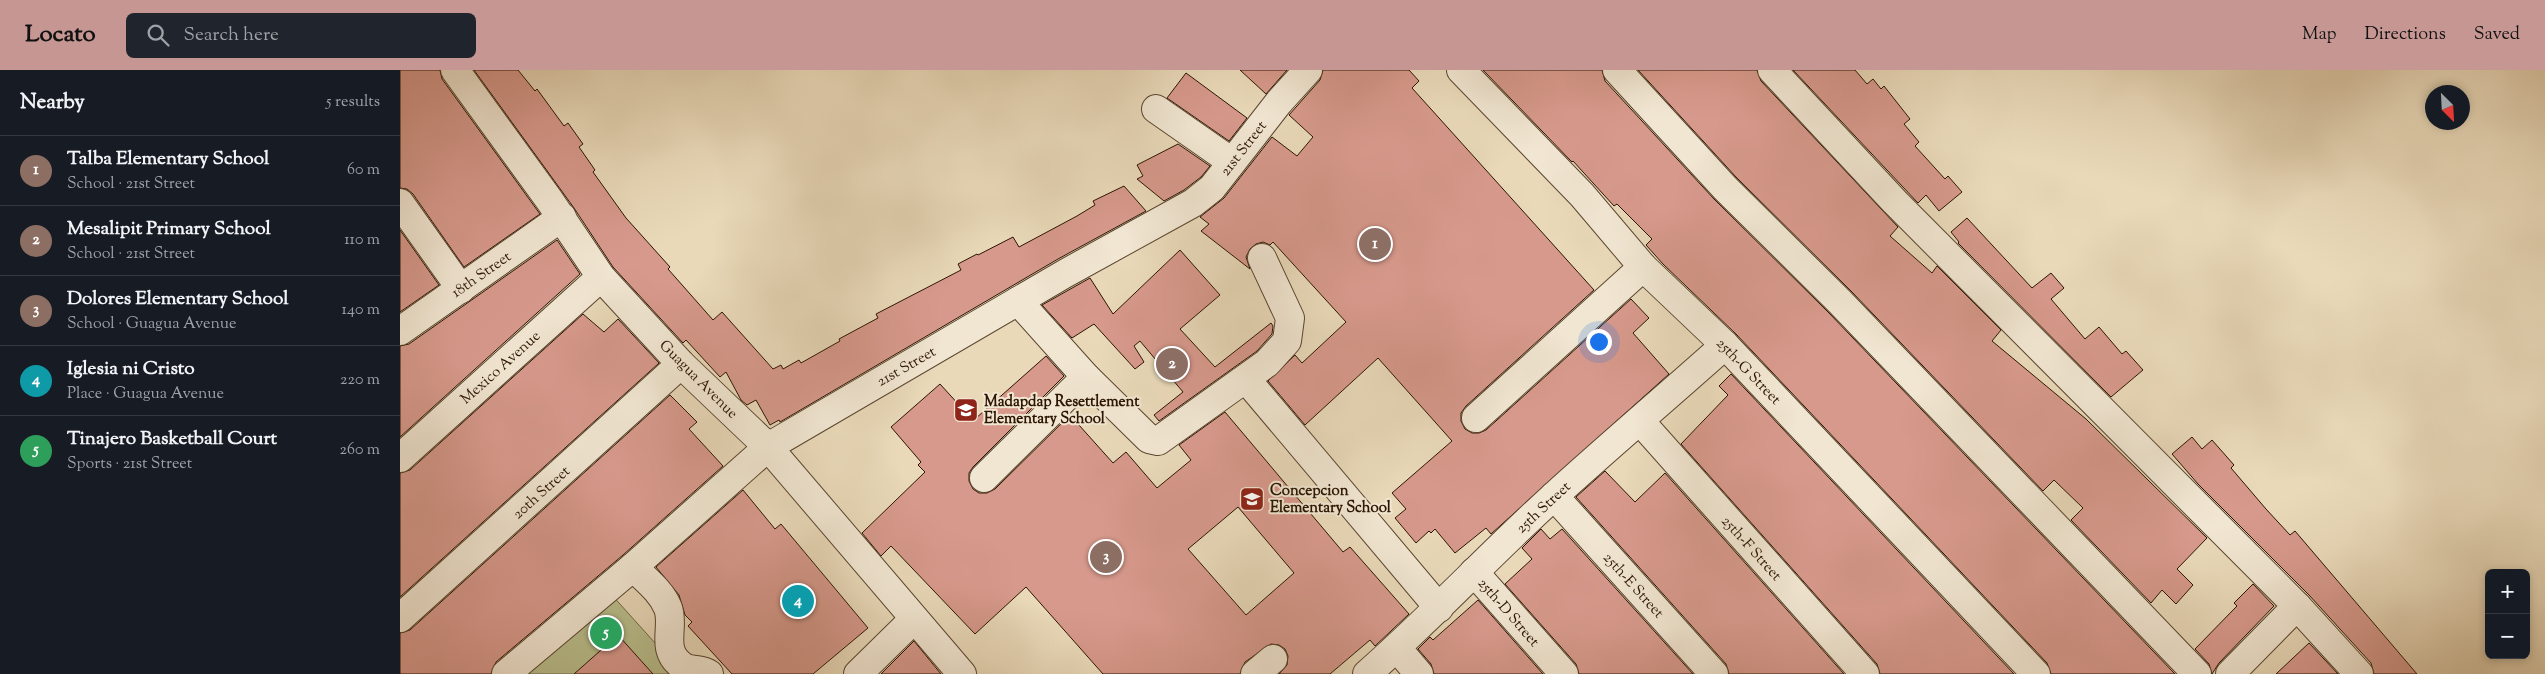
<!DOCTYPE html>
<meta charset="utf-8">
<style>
:root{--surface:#171b24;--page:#20242c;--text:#f1f3f6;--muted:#9ea1a6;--line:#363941;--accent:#c59692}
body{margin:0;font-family:"Sorts Mill Goudy",serif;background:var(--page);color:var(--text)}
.controls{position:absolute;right:15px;bottom:15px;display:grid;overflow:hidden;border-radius:8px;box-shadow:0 2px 8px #0003}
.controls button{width:45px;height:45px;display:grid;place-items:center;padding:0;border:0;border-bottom:1px solid var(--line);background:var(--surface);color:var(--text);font:25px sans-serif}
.compass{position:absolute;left:2025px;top:15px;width:45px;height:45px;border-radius:50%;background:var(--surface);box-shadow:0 2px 8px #0003;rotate:156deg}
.you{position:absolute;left:1198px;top:271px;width:18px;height:18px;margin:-12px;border:4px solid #fff;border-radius:50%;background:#1a73e8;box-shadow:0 0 0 8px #1a73e833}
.badge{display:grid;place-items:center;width:32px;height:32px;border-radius:50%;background:var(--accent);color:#fff;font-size:16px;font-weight:700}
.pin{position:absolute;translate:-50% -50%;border:2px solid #fff;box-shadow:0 1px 5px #0006}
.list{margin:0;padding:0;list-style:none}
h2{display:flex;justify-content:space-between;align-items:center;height:65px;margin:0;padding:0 20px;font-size:21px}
h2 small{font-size:16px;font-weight:400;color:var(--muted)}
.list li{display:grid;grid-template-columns:32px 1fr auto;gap:15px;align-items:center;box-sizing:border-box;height:70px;padding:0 20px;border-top:1px solid var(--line)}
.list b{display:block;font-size:19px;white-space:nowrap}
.list p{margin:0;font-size:16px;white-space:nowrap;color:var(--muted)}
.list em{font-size:16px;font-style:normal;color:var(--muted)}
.icon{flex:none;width:28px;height:28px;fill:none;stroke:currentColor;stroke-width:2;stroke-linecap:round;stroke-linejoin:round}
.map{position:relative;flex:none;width:2145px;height:604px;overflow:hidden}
header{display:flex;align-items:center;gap:30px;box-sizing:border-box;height:70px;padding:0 25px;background:var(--accent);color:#111}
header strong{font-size:24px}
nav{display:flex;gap:28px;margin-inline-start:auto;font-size:18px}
.search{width:350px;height:45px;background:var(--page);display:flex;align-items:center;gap:12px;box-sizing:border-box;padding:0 18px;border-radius:8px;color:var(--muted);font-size:19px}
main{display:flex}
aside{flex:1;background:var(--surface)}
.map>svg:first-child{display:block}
.green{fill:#b9be8d;stroke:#726a48}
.building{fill:#d7998c;stroke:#2b1502;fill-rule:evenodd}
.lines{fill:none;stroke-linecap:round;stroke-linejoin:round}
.minor-casing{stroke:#5a4630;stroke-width:30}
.minor{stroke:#f1e6d2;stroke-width:28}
.labels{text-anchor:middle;stroke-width:4;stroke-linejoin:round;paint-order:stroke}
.street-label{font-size:15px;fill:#2b1502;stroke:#f1e6d2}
.poi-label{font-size:15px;font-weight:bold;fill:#2b1502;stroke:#f1e6d2;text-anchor:start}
</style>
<header>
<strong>Locato</strong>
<div class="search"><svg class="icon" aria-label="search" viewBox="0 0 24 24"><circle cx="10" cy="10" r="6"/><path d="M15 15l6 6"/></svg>Search here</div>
<nav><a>Map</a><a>Directions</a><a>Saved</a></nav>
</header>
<main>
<aside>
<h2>Nearby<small>5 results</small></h2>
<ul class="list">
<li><span class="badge" style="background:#8d6e63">1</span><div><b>Talba Elementary School</b><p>School · 21st Street</p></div><em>60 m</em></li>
<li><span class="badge" style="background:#8d6e63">2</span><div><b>Mesalipit Primary School</b><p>School · 21st Street</p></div><em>110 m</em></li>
<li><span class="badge" style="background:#8d6e63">3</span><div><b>Dolores Elementary School</b><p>School · Guagua Avenue</p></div><em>140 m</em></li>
<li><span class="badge" style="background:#0f9aa8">4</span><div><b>Iglesia ni Cristo</b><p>Place · Guagua Avenue</p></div><em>220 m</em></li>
<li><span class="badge" style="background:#2e9e5b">5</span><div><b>Tinajero Basketball Court</b><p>Sports · 21st Street</p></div><em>260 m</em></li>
</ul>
</aside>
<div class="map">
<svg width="2145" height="604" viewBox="0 0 2145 604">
<rect width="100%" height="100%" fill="#e9d9b9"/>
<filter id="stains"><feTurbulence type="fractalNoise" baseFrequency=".004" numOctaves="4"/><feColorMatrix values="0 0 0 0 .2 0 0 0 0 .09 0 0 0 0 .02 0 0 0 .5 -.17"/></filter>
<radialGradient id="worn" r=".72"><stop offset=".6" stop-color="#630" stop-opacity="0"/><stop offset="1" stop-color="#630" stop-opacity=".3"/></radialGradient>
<!-- green -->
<path class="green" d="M210,523l73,81h-160z"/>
<!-- building -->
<g class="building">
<path d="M0,0h40l2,9 98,135 -76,53 -51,-73 -6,-5 -7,-1z"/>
<path d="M74,0h44l17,21 2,-2 27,37 4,-3 15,21 -4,3 16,23 -2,2 33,46 44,49 -2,2 45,51 9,-8 51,57 8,-4 2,4 16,-9 2,3 39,-22 -1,-2 39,-21 -2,-4 85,-44 -3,-6 19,-10 1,1 35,-18 6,10 58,-31 18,-11 -2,-4 31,-15 22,25 -88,48 -278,163 -1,-2 -9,5 -14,-25 -9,5 -6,-5 -15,-28 -6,5 -34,-37 -3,3 -70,-76 -39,-59z"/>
<path d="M840,0h47l-21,24z"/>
<path d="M923,0h86l10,11 -7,7 182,202 -128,116 -5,7v8l4,8 7,4h7l7,-3 145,-131 18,19 -16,15 36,41 -178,160 -5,-6 -31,25 -20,-24 -4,4 -2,-2 -13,12 -21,-25 11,-9 -14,-16 60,-52 -74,-83 -73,67 -37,-44 27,-26 7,8 44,-41 -73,-80 -3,3 -7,-3 -7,2 -6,5 -4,8 4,12 -49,-38 8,-7 -9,-7 24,-19 48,-61 25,19 16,-19 -24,-22 31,-35z"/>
<path d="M1083,0h119l3,11 109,118 115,114 346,361h-124l-4,-11 -311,-329 -73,-70 -17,-19 6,-6 -35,-35 -3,2 -41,-45 -1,1z"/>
<path d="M1238,0h119l4,11 137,146 -8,9 42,37 5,-7 64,64 -9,11 94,78 121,119 -30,31 16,16 -17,19 -14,-14 -11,13 -80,-83 12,-12 -29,-28 -11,11 -192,-200 -115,-114z"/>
<path d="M1393,0h62l12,14 6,-5 8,10 3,-3 26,33 -6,5 15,18 -4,4 30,33 3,-3 14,16 -23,19 -13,-16 -8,8z"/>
<path d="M786,3l61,45 -18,23 -62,-43z"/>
<path d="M778,74l32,22 -9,11 -17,13 -20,11 -27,-22 6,-3 -6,-11z"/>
<path d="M1567,148l65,70 19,-15 13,15 -13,11 34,40 14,-12 23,27 4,-3 17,19 -32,27 -153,-154 1,-1 -8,-10z"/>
<path d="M0,160l39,55 -39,27z"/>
<path d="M157,170l23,34 -180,163v-91l9,-2z"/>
<path d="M780,180l40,45 -40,34 35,38 56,-44 2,3 -1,8 -15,17 -98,70 -5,-6 29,-23 -43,-51 -6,5 10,16 -9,7 -41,-45 -22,14 -30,-33 48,-27 23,36z"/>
<path d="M183,244l21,18 14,-13 41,44 -259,234v-124l10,-3z"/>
<path d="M646,286l18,20 -91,91 -4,6v8l4,8 6,4h8l8,-4 75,-74 43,48 13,-11 31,36 34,-28 -12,-15 46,-33 118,140 7,-5 59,67 -34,32 -5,-6 -40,34h-51l8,-9 1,-9 -3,-7 -6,-4 -8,-1 -26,18 -5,12h-137l-77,-87 -51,47 -84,-88 -10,10 -19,-23 63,-61 -7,-7 3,-3 -30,-35 49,-43 31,34 2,-2 2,3zM838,437l56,66 -48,42 -58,-66z"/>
<path d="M1331,304l283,300h-134l-3,-10 -196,-220 47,-49 -9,-9z"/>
<path d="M270,325l27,27 -8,7 34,37 -100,89 -127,107 -5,12h-91v-41l10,-3z"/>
<path d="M1792,367l10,12 10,-9 22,25 -3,3 35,41 24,26 5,-4 122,143h-43l-3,-11 -62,-68 -111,-111 -26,-30z"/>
<path d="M1205,401l30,31 30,-29 179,201h-115l-3,-10 -150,-167z"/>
<path d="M343,420l32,39 6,-5 87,104 -55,46h-81l-44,-48 4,-4 -7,-7 -6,-20 -23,-28z"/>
<path d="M1141,459l9,10 12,-10 131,145h-114l-3,-10 -71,-80 27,-25 -10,-11z"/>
<path d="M1853,514l21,22 -55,57 -7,11 -3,-10 -14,-15 42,-43 -3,-3z"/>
<path d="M1078,530l65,74h-109l-3,-10 -13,-15 12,-12 3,3z"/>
<path d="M218,565l35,39h-79z"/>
<path d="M514,571l27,33h-60z"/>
<path d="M1909,573l29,31h-62z"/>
</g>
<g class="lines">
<defs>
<g id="minor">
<path d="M55,0l95,131 51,76 80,87 87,83 194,227"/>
<path d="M1061,0l121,125 61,72 82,78 311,329"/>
<path d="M1217,0l108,118 115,114 357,372"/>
<path d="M1372,0l123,132 402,404 62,68"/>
<path d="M756,39l76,53"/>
<path d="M0,133l61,86"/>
<path d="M618,231l68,76 63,62 9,2 109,-78 20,-22 3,-23 -28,-60"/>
<path d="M0,261l162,-114"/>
<path d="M846,309l193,229"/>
<path d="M1076,348l167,-151"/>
<path d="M1240,351l225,253"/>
<path d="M0,388l201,-181"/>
<path d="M584,408l102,-101"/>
<path d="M1154,426l160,178"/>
<path d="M233,497c13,13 28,24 35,41 7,19 -8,41 13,57 8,7 20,3 28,9"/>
<path d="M1074,502l90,102"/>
<path d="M0,548l281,-254"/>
<path d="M997,578l22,26"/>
<path d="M106,604l127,-107 135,-120 298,-174 127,-70 19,-15 67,-86 29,-32"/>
<path d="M458,604l56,-55"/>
<path d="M855,604l18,-15"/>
<path d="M967,604c65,-57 123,-120 187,-178 56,-51 114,-100 171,-151"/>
<path d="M1830,604l67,-68"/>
</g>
</defs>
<!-- minor casing -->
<use href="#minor" class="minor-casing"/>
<!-- minor -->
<use href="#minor" class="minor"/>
</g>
<!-- icons -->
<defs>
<symbol id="school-square" viewBox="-11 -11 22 22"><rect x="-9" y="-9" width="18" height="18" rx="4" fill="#8f2418" stroke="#f1e6d2"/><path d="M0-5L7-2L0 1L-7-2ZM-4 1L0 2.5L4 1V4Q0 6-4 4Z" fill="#fff"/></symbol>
</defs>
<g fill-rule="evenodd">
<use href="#school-square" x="552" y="326" width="28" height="28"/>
<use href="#school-square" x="838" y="415" width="28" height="28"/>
</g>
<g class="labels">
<!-- street labels -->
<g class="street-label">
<text transform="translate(843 78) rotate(-52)" y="5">21st Street</text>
<text transform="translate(81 204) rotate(-35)" y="5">18th Street</text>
<text transform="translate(506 296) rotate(-30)" y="5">21st Street</text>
<text transform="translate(100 297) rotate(-42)" y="5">Mexico Avenue</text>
<text transform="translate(1349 301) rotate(46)" y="5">25th-G Street</text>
<text transform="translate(299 309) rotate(45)" y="5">Guagua Avenue</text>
<text transform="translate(141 422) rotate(-42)" y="5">20th Street</text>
<text transform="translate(1143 437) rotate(-43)" y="5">25th Street</text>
<text transform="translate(1352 478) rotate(48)" y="5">25th-F Street</text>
<text transform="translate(1234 515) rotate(48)" y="5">25th-E Street</text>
<text transform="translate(1109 542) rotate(49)" y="5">25th-D Street</text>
</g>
<!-- poi labels -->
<g class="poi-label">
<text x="584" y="336">Madapdap Resettlement<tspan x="584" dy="17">Elementary School</tspan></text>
<text x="870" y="425">Concepcion<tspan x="870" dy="17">Elementary School</tspan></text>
</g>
</g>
<rect width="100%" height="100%" filter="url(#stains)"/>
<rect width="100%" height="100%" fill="url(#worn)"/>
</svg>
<div class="controls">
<button>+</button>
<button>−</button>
</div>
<svg class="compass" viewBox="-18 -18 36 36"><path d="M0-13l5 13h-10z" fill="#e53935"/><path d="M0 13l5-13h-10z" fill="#9ea1a6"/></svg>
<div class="you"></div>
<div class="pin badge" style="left:975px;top:174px;background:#8d6e63">1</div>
<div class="pin badge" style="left:772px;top:294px;background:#8d6e63">2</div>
<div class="pin badge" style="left:706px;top:487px;background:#8d6e63">3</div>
<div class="pin badge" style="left:398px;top:531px;background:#0f9aa8">4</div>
<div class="pin badge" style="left:206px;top:563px;background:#2e9e5b">5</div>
</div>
</main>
